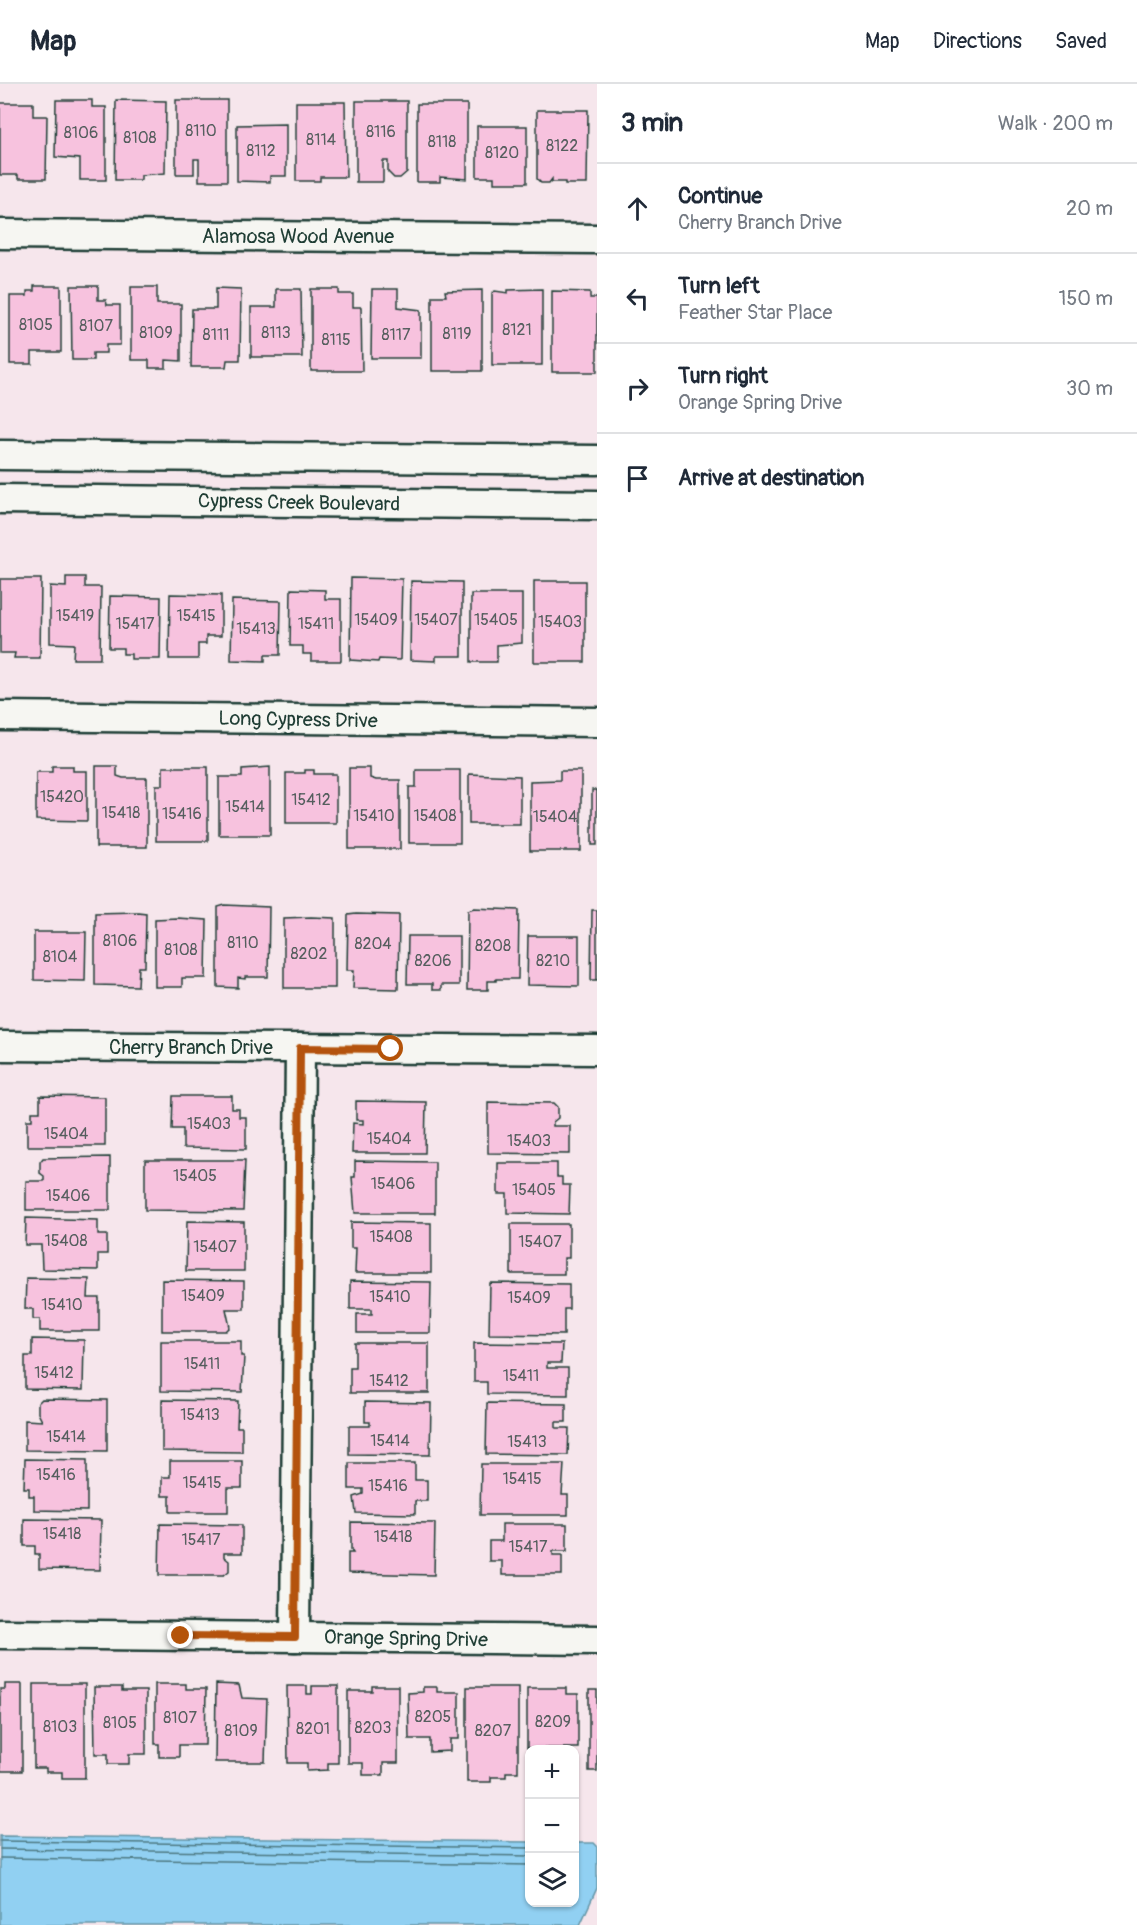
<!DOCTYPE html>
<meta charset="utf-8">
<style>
:root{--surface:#fff;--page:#f2f2f3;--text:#1f2937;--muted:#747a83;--line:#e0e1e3}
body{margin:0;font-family:Pangolin,sans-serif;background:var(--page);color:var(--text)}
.controls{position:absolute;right:18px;bottom:18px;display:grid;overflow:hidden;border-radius:12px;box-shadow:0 2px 4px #0004}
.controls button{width:54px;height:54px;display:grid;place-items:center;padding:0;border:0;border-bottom:2px solid var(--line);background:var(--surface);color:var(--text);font:30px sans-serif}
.stop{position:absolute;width:18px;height:18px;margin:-14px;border:4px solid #b45309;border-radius:50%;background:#fff}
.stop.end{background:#b45309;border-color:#fff;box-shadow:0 2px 6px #0008}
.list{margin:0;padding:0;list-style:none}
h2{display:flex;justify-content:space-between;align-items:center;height:78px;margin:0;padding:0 24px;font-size:26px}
h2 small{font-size:20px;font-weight:400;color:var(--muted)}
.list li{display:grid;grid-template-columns:39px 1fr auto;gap:18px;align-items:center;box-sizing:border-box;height:90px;padding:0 24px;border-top:2px solid var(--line)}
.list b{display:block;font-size:22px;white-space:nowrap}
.list p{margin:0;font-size:20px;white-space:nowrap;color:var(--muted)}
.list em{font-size:20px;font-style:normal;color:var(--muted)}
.icon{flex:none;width:33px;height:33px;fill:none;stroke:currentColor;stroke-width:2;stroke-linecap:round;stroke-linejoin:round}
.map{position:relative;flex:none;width:597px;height:1841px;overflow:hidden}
header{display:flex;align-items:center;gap:36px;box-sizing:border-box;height:84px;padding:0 30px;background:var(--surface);border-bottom:2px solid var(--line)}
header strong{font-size:28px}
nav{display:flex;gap:33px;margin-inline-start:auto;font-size:21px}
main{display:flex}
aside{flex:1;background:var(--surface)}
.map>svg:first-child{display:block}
.water{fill:#91d0f2;stroke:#6395a6;stroke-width:1.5}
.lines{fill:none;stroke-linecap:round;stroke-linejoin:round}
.shore{stroke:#4d7880;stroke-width:1.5}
.building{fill:#f7c2de;stroke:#1f3d34;stroke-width:1.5}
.minor-casing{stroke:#1f3d34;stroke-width:33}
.minor{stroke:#f6f6f2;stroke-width:28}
.route{stroke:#b45309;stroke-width:8}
.labels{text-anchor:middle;stroke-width:6;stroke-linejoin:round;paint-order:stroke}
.number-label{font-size:16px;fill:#555e5e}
.street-label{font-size:20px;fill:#1f3d34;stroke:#f6f6f2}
</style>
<header>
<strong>Map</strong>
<nav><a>Map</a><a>Directions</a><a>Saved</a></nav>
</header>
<main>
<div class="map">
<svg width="597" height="1841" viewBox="0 0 597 1841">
<rect width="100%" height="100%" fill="#f6e6ec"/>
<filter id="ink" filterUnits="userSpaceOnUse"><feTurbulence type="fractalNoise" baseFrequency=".0167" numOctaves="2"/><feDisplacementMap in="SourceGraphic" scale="12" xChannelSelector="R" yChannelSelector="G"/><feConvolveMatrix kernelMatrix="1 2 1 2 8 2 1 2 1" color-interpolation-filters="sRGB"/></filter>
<g filter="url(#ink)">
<!-- water -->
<path class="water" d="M0,1752l529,6 1,60h44l1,-59h19l3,3v42l-17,37h-580z"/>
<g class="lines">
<!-- shore -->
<g class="shore">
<path d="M0,1757l530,7"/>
<path d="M0,1765l530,7"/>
<path d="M0,1774l530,7"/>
</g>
</g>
<!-- building -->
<g class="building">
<path d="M56,16h36v7h14v73h-26v-21l-25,-2z"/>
<path d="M116,16l50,1 -1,72 -24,2v5h-26z"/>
<path d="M176,16h51v81h-28v-22h-5v15h-18z"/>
<path d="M356,17h51v71l-7,6h-6l-6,-6v-11h-5v21h-27z"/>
<path d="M296,18h49l1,75h-26v4h-24z"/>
<path d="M0,19h33v13h14l-1,63h-28v-4h-18z"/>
<path d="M417,20h50v75l-27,-2v5h-23z"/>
<path d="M537,26h51l-1,74h-22v-2h-13v-3l-3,4h-8l-4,-4z"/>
<path d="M286,40v52h-16v6l-33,-1v-56z"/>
<path d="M477,42h50v57h-33v-6h-17z"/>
<path d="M34,202h27v66h-29v12h-22v-68h17v-5h7z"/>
<path d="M71,202h27v14h8l1,5h13v40h-14v8h-13v7h-21z"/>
<path d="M131,203h26v17h24v57l-15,-1v8h-17v-8h-18z"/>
<path d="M216,204l25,1 -1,71h-13l-1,7h-35l1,-58h24z"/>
<path d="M276,205h25l1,68h-51v-50h25z"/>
<path d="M311,205h28v5h14v13h8l1,64h-51z"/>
<path d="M372,205h26v18l23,3v48h-50z"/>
<path d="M542,205v76h-50v-72l3,-2 13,2v-3z"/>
<path d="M482,206v81h-50v-75h14l-1,-5z"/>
<path d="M552,207l38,1v6h7v74h-45z"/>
<path d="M66,493h19v10h16l-1,72h-27l1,-15 -24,-1v-57l16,1z"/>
<path d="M351,494l51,1 -2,81 -21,-1 -1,3 -28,-2z"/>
<path d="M0,495h41l-1,79h-26l1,-5h-15z"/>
<path d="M411,497l51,1v74h-26v5l-26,-1z"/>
<rect x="534" y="497" width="51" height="81"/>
<path d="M291,505l34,1v9h16v62h-30v-7h-8v-8h-13z"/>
<path d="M170,510l51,1v41h-15v8h-8v15h-29z"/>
<path d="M471,510h51v49l-25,2v17h-26z"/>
<path d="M110,512l51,1 -1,62h-29v-5h-8v-6h-14z"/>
<path d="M232,516l49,1 -1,54h-15v6l-34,-1z"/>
<path d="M52,682h21v5h14v50l-51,-1v-48h16z"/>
<path d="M96,682h21v10l6,2h24v69h-51z"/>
<path d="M163,683h45v74h-52v-56h7z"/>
<path d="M270,683v68h-51v-58h23v-8z"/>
<path d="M349,684h21v10l6,2h24v69h-51z"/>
<path d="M305,686h9v4h22v49h-50v-50h19z"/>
<path d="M416,686h44v73h-51v-56h7z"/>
<path d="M560,687h21v80h-51v-70l30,-1z"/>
<path d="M469,690l51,2v48h-51z"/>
<rect x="592" y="706" width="5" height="55"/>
<path d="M225,821l44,2 -1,70h-23v2l-7,-1v10l-20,-1v-80z"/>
<path d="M474,824l45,2 -1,69h-22v2h-8v9h-21l1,-80z"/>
<path d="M592,826h5v70h-6z"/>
<path d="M138,828l8,1 -1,54h-6l-1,19 -43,-1v-72z"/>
<path d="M356,830l43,1 -1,74 -45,-1 1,-18h-7l1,-55z"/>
<path d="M311,833l24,1v70h-51v-70z"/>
<path d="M177,834l30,2 -1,58h-24v9h-27v-68z"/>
<path d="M34,848h52l-1,49 -51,-1z"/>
<path d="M408,852h51v49h-18v5h-9v-6h-25z"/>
<path d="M528,852h51v50l-52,-1z"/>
<path d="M40,1012l65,1v49h-78v-26h5v-8h8z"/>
<path d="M173,1012h59v13h7v8h7v32l-63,-1v-19h-11z"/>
<path d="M356,1017l70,1 -1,51h-73l1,-30 10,1v-4h-7z"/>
<path d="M488,1018l66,1 4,4v11l-5,4v4h17v28l-82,-1z"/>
<path d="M110,1073v53h-84v-29h18v-5l-4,-3v-11l3,-4z"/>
<path d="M145,1076h100l-2,51 -98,-1z"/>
<path d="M355,1077l80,1v51h-80l-3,-36h3z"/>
<path d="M498,1079h59v14h5v8h8l-1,29 -62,-1v-19h-9z"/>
<path d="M26,1134l72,2v15h9v19h-9v16l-56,-1 -1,-24h-16z"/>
<path d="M187,1137l57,1v49h-58z"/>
<path d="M351,1138l80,1v50h-76l1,-25h-5z"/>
<path d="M511,1140h58v34h-5v16h-53z"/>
<path d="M26,1194l63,1 -1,19h11v33h-59v-12h-7v-10h-8z"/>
<path d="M162,1196l82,1v28h-18l4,18 -4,4h-64z"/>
<path d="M350,1197l81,1 -1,51h-73v-19h15v-5h-22z"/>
<path d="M490,1199l79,1v25h-5v26l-75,-1z"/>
<path d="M32,1255l52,1 -1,50 -58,-1v-33h7z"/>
<path d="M161,1257h80v15h3l-2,36 -81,-1z"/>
<path d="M355,1259h74v50h-79v-26h5z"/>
<path d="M474,1259l88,1 -1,19h-14v5h21v27l-81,-1v-12h-13z"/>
<path d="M42,1315l65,1v51l-82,-1v-30l17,1 -4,-8v-10z"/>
<path d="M162,1316l76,1 -1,26h5v25l-80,-1z"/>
<path d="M365,1318l66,1 -1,52 -81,-1v-28h21v-4h-5z"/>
<path d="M487,1319l79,1v18h-10v6h13l-1,27 -82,-1z"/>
<path d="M25,1375l62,1v51l-53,-1v-14h-5v-8h-5z"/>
<path d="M170,1377h72v27h-14v24h-58v-16h-8v-19h8z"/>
<path d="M349,1379h66v17h12v21h-12v13l-59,-1 -2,-16 9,-3v-5h-14z"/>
<path d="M481,1380h83l-2,31h6v20h-88z"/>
<path d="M24,1435l77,1 -1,50 -61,-1v-15h-4v-8h-11z"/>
<path d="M351,1438l84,1 -1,52 -86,-2v-20h5l-2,-3z"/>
<path d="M160,1440l82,1v28h-18v4l5,4v10l-5,4h-65z"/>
<path d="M502,1440h65v27h-14v4h9v20h-60v-14h-13v-20h13z"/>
<path d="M5,1600h17v87h-22v-82h5z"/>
<path d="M34,1600h51v94h-23v-6h-16v-4h-12z"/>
<path d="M155,1600h31v5h20l-1,56h-26v12h-20v-13h-4z"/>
<path d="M216,1600l23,1 3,13 25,1 -2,63h-50z"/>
<path d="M287,1602h20v8h5v-8h26v77h-10v7l-21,1v-8h-19z"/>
<path d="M372,1602h26v77h-15v12h-20v-12h-15v-72h24z"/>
<path d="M94,1603h28v4h24v63h-17v10h-21v-10h-13z"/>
<path d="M423,1603h14v5h22v47h-9v12l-20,1v-13h-21l-1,-46 15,-1z"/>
<path d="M467,1603h51v85h-12v5h-15v5h-24z"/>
<path d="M527,1604h39v6h12v54h-51z"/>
<rect x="589" y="1606" width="8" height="81"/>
</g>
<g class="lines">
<defs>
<g id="minor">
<path d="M0,150l597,5"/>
<path d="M0,371l597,5"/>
<path d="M0,415l597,6"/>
<path d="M0,632l597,6"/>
<path d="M0,962l597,4"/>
<path d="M0,1550l597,6"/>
<path d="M295,1553l5,-589"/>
</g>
</defs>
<!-- minor casing -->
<use href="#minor" class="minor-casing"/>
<!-- minor -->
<use href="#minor" class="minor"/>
</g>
</g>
<g class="lines" filter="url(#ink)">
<!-- route -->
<path class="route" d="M181,1552l114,1 5,-589 91,1"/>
</g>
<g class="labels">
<!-- number labels -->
<g class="number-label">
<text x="201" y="52">8110</text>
<text x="381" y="53">8116</text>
<text x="81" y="54">8106</text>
<text x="140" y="59">8108</text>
<text x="321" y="61">8114</text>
<text x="442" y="63">8118</text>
<text x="562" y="67">8122</text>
<text x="261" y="72">8112</text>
<text x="502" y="74">8120</text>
<text x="36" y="246">8105</text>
<text x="96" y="247">8107</text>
<text x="517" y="251">8121</text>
<text x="156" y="254">8109</text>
<text x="276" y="254">8113</text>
<text x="457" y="255">8119</text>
<text x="216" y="256">8111</text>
<text x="396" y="256">8117</text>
<text x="336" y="261">8115</text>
<text x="75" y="537">15419</text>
<text x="196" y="537">15415</text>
<text x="376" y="541">15409</text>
<text x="436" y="541">15407</text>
<text x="496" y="541">15405</text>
<text x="560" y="543">15403</text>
<text x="135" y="545">15417</text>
<text x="316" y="545">15411</text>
<text x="256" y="550">15413</text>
<text x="62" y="718">15420</text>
<text x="311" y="721">15412</text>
<text x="245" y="728">15414</text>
<text x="121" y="734">15418</text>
<text x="182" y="735">15416</text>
<text x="374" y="737">15410</text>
<text x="435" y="737">15408</text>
<text x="555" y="738">15404</text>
<text x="120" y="862">8106</text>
<text x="243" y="864">8110</text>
<text x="373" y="865">8204</text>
<text x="493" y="867">8208</text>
<text x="181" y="871">8108</text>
<text x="309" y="875">8202</text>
<text x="60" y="878">8104</text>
<text x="433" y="882">8206</text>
<text x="553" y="882">8210</text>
<text x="209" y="1045">15403</text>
<text x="66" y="1055">15404</text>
<text x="389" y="1060">15404</text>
<text x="529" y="1062">15403</text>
<text x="195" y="1097">15405</text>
<text x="393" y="1105">15406</text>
<text x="534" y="1111">15405</text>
<text x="68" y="1117">15406</text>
<text x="391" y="1158">15408</text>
<text x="66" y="1162">15408</text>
<text x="540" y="1163">15407</text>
<text x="215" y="1168">15407</text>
<text x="203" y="1217">15409</text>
<text x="390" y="1218">15410</text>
<text x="529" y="1219">15409</text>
<text x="62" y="1226">15410</text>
<text x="202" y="1285">15411</text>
<text x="54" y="1294">15412</text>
<text x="521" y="1297">15411</text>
<text x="389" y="1302">15412</text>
<text x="200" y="1336">15413</text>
<text x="66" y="1358">15414</text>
<text x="390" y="1362">15414</text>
<text x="527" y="1363">15413</text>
<text x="56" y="1396">15416</text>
<text x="522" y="1400">15415</text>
<text x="202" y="1404">15415</text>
<text x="388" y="1407">15416</text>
<text x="62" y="1455">15418</text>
<text x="393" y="1458">15418</text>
<text x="201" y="1461">15417</text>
<text x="528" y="1468">15417</text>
<text x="433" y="1638">8205</text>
<text x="180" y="1639">8107</text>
<text x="553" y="1643">8209</text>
<text x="120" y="1644">8105</text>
<text x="60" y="1648">8103</text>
<text x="373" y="1649">8203</text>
<text x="313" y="1650">8201</text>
<text x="241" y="1652">8109</text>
<text x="493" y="1652">8207</text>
</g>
<!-- street labels -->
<g class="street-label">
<text x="298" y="159">Alamosa Wood Avenue</text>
<text transform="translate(299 418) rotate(1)" y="7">Cypress Creek Boulevard</text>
<text transform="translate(298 635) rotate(1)" y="7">Long Cypress Drive</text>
<text x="191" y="970">Cherry Branch Drive</text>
<text transform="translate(406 1554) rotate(1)" y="7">Orange Spring Drive</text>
</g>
</g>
</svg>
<div class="controls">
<button>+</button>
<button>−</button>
<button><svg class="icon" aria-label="layers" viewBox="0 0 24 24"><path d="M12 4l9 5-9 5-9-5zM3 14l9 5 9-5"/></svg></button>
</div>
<div class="stop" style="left:391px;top:965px"></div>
<div class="stop end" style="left:181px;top:1552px"></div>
</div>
<aside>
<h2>3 min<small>Walk · 200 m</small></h2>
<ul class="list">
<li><svg class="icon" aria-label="ahead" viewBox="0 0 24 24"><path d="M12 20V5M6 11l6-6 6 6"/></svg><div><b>Continue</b><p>Cherry Branch Drive</p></div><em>20 m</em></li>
<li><svg class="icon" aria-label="left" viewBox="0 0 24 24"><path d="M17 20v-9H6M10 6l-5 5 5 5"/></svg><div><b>Turn left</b><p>Feather Star Place</p></div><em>150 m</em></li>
<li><svg class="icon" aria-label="right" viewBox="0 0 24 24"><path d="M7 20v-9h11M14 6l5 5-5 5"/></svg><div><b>Turn right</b><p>Orange Spring Drive</p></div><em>30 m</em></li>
<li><svg class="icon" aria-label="arrive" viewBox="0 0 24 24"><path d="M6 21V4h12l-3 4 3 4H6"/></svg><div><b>Arrive at destination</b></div></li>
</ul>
</aside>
</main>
